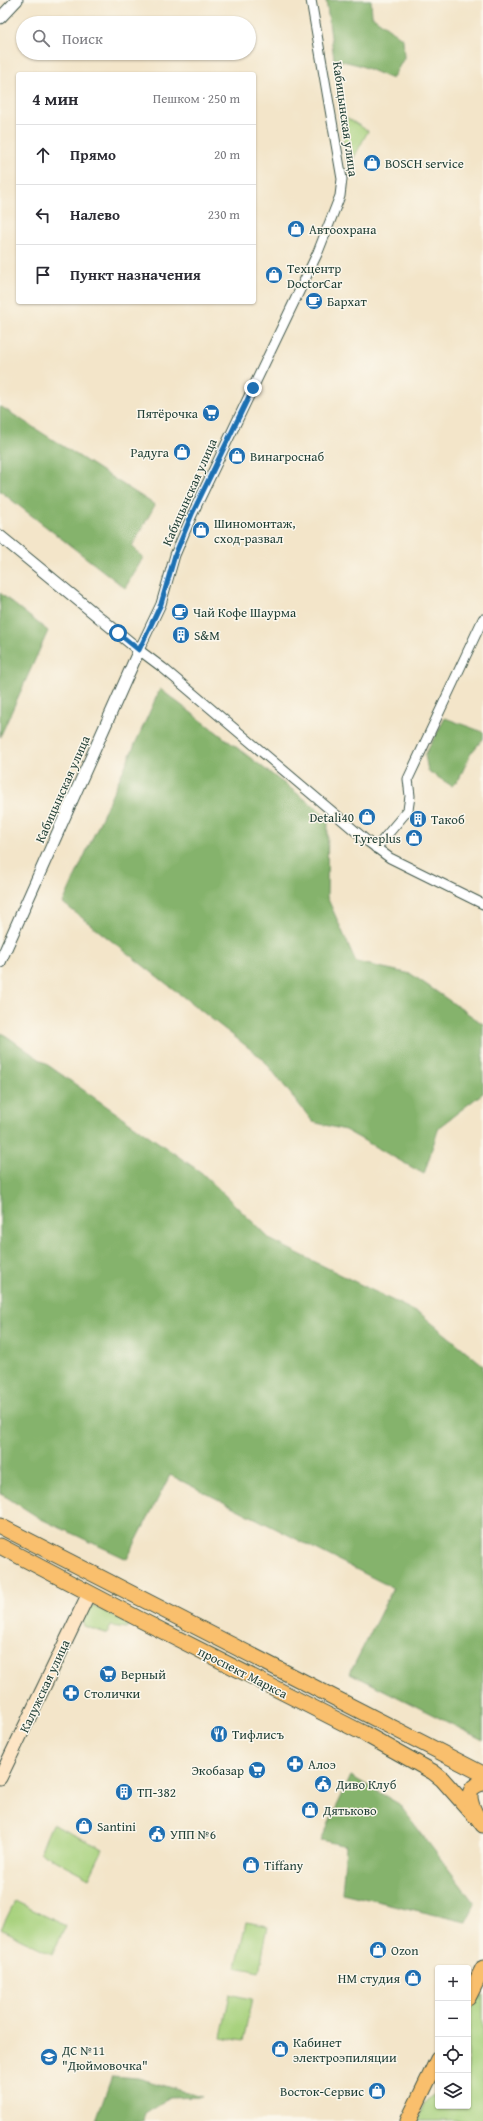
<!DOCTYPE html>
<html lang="ru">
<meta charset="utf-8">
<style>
:root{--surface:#fff;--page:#f7f7f7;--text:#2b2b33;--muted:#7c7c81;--line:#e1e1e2}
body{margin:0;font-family:"Gentium Book Plus",serif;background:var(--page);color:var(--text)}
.controls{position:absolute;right:12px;bottom:12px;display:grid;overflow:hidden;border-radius:4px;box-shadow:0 1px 3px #0004}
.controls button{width:36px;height:36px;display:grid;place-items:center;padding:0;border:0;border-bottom:1px solid var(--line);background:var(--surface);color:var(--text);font:20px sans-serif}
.stop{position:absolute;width:12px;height:12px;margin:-9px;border:3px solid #1f6fb2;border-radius:50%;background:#fff}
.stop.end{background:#1f6fb2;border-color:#fff;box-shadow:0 1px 4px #0008}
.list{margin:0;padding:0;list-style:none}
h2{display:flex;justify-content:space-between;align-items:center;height:52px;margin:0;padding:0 16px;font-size:17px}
h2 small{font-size:13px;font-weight:400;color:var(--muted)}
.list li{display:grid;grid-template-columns:26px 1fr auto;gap:12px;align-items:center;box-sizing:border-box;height:60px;padding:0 16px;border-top:1px solid var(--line)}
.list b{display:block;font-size:15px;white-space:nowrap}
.list em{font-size:13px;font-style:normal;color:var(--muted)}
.icon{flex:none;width:22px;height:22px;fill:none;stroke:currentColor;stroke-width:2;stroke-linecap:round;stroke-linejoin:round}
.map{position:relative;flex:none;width:483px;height:2121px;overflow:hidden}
.search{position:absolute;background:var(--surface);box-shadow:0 1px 3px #0004;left:16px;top:16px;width:240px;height:44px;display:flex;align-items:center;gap:10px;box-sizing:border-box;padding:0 14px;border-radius:22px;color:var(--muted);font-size:15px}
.panel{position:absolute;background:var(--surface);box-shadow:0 1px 3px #0004;left:16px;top:72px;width:240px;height:232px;border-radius:4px}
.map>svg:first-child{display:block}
.green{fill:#a7d17d;stroke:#638758}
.forest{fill:#85b36c;stroke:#527850}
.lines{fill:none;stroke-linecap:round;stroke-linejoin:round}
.minor-casing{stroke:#3f564a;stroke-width:11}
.tertiary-casing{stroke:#3f564a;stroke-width:13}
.secondary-casing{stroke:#3f564a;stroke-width:15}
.primary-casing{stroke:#3f564a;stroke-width:17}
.minor{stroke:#fff;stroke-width:9}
.tertiary{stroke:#fff;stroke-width:11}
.secondary{stroke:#fde5c5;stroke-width:13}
.primary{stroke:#f9bf6d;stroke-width:15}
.route{stroke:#1f6fb2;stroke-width:5}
.labels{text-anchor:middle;stroke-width:3;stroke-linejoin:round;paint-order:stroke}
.street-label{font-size:13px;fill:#1f3d34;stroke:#fbf7ec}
.poi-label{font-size:13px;fill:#1f3d34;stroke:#fbf7ec;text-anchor:start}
</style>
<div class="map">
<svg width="483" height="2121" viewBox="0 0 483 2121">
<rect width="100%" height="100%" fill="#fbf7ec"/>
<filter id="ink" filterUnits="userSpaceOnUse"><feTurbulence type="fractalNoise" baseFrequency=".025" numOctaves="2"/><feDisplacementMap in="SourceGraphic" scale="8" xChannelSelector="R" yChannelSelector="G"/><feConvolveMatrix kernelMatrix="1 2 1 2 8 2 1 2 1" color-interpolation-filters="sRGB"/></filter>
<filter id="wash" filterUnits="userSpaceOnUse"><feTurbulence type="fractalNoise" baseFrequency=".012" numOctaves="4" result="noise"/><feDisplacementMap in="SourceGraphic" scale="16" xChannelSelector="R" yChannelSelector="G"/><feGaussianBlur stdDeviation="0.9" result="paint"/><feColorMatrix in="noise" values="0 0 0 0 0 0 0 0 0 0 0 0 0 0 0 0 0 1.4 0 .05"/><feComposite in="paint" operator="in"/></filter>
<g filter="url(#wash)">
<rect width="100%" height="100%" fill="#f3e5c9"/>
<!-- green -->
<g class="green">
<path d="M347,118l21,13 -18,34 -3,-2 -7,-44z"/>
<path d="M93,1605l36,19 -2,4 -16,-2 -4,8 -23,-8 -2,-7 7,-12z"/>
<path d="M52,1824l51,25 -14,29 -49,-26z"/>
<path d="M15,1901l51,25 -14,28 -51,-25z"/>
<path d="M246,1922l22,4 -9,46 -23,-5z"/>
<path d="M230,1994l22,5 -9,42 -22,-4z"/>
<path d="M483,1995v126h-66l9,-19 12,-11v15h30v-90l9,-18z"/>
</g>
<!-- forest -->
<g class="forest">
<path d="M326,0h45l1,16 31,23 1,19 -12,21 -33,-14 -25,-6z"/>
<path d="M0,406l155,99 -23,41 11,12 -18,30 -125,-97z"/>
<path d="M0,593l48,38 -48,106z"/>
<path d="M160,689l168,128 -1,80 29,65 55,12 72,50v69l-44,34 -15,47 -79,-44 -32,-8 -50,-63 -200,-156z"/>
<path d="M445,718l38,14v7l-12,14 -12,26 -7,7 -24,-15 -3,-16z"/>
<path d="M2,1033l200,140 69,67 151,75 61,50v375l-133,-67 43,-85 -223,-113 -43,84 -86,-40 -41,-26v-456z"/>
<path d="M351,1776l48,28 76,100 -9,18 -124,-29 4,-47 -25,-6z"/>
<path d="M112,2076l26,2 65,19 -34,1 -24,15 -2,8h-47z"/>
</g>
</g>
<g filter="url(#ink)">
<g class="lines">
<defs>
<g id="minor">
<path d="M311,0l31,179 -2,17 -22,56 -126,263 -17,40 -14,49 -22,46 24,18 204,173 23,17 93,46"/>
<path d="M376,848l32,-38 2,-14 -2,-17 75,-160"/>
</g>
<g id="tertiary">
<path d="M0,18l17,-18"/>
<path d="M0,536l139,114 -139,312"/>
</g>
<path id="secondary" d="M0,1778l89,-185"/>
<g id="primary">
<path d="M0,1526l483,248"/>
<path d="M0,1546l137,72 228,116 68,38 9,7 32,36"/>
<path d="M483,1783c-24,4 -9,31 0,42"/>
<path d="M468,1998l15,-30"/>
<path d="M408,2121l30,-62"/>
</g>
</defs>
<!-- minor casing -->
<use href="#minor" class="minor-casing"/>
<!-- tertiary casing -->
<use href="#tertiary" class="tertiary-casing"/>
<!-- secondary casing -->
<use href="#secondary" class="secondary-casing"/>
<!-- primary casing -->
<use href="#primary" class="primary-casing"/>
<!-- minor -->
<use href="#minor" class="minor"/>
<!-- tertiary -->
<use href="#tertiary" class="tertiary"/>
<!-- secondary -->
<use href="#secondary" class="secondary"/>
<!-- primary -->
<use href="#primary" class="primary"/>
</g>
</g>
<g class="lines" filter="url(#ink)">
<!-- route -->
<path class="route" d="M118,633l21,17 22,-46 14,-49 17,-41 61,-126"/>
</g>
<!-- icons -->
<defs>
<symbol id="shop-disc" viewBox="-11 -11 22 22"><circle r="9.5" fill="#1f6fb2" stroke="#fbf7ec"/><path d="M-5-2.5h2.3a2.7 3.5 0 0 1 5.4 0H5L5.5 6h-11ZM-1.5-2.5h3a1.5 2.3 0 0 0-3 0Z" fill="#fff"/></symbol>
<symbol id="cafe-disc" viewBox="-11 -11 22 22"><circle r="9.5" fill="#1f6fb2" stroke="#fbf7ec"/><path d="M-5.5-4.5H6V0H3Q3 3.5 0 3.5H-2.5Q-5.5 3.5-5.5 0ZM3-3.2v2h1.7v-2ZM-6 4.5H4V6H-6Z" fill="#fff"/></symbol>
<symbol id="supermarket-disc" viewBox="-11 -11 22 22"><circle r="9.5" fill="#1f6fb2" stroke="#fbf7ec"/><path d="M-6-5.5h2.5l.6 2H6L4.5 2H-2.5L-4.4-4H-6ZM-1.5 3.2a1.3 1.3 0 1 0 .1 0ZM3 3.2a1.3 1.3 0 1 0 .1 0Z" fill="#fff"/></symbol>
<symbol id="building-disc" viewBox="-11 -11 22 22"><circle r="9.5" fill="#1f6fb2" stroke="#fbf7ec"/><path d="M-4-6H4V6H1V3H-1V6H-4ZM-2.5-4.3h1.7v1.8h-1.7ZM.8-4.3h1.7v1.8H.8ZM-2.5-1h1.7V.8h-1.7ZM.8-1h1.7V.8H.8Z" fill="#fff"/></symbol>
<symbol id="pharmacy-disc" viewBox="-11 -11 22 22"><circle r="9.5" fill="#1f6fb2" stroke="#fbf7ec"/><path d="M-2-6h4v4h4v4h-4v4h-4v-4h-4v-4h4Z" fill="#fff"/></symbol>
<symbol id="restaurant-disc" viewBox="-11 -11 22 22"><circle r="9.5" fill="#1f6fb2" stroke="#fbf7ec"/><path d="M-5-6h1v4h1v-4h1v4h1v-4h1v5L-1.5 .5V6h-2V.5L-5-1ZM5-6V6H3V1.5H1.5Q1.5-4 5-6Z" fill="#fff"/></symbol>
<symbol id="civic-disc" viewBox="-11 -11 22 22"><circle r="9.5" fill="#1f6fb2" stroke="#fbf7ec"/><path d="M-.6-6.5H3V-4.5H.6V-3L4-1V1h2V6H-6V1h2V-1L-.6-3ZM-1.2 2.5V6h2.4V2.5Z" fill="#fff"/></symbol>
<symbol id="school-disc" viewBox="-11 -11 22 22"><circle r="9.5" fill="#1f6fb2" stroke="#fbf7ec"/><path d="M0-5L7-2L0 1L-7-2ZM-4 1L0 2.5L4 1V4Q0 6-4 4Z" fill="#fff"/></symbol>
</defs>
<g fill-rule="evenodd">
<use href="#shop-disc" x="362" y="153" width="20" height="20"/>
<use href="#shop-disc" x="286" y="219" width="20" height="20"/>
<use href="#shop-disc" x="264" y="265" width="20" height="20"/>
<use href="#cafe-disc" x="304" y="291" width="20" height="20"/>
<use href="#supermarket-disc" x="201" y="403" width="20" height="20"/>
<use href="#shop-disc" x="172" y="442" width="20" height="20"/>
<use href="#shop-disc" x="227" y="446" width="20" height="20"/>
<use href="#shop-disc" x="191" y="520" width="20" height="20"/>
<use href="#cafe-disc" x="170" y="602" width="20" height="20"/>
<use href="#building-disc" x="171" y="625" width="20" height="20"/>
<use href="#shop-disc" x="357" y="807" width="20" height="20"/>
<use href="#building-disc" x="408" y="809" width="20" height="20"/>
<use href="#shop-disc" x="404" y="828" width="20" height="20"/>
<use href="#supermarket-disc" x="98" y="1664" width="20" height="20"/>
<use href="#pharmacy-disc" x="61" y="1683" width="20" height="20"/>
<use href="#restaurant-disc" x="209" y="1724" width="20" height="20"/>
<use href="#pharmacy-disc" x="285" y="1754" width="20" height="20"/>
<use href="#supermarket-disc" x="247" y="1760" width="20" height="20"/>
<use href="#civic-disc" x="313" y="1774" width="20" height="20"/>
<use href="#building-disc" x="114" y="1782" width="20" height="20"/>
<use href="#shop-disc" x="300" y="1800" width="20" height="20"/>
<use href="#shop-disc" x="74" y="1816" width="20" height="20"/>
<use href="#civic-disc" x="147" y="1824" width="20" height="20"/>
<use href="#shop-disc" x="241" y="1855" width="20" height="20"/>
<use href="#shop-disc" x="368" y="1940" width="20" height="20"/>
<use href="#shop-disc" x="403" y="1968" width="20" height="20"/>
<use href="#shop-disc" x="270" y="2039" width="20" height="20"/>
<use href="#school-disc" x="39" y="2047" width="20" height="20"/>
<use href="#shop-disc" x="367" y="2081" width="20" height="20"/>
</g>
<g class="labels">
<!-- street labels -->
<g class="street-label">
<text transform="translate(346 119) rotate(82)" y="5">Кабицынская улица</text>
<text transform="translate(189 492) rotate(-66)" y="5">Кабицынская улица</text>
<text transform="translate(62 789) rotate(-66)" y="5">Кабицынская улица</text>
<text transform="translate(243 1672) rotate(27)" y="5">проспект Маркса</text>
<text transform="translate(44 1686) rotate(-65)" y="5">Калужская улица</text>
</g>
<!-- poi labels -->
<g class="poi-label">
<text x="385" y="168">BOSCH service</text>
<text x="309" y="234">Автоохрана</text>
<text x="287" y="273">Техцентр<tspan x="287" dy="15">DoctorCar</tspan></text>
<text x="327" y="306">Бархат</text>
<text x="198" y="418" text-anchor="end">Пятёрочка</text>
<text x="169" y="457" text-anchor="end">Радуга</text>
<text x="250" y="461">Винагроснаб</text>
<text x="214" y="528">Шиномонтаж,<tspan x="214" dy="15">сход-развал</tspan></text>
<text x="193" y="617">Чай Кофе Шаурма</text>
<text x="194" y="640">S&amp;M</text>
<text x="354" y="822" text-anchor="end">Detali40</text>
<text x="431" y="824">Такоб</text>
<text x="401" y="843" text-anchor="end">Tyreplus</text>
<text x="121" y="1679">Верный</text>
<text x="84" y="1698">Столички</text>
<text x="232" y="1739">Тифлисъ</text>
<text x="308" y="1769">Алоэ</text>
<text x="244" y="1775" text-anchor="end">Экобазар</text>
<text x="336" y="1789">Диво Клуб</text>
<text x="137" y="1797">ТП-382</text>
<text x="323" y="1815">Дятьково</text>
<text x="97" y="1831">Santini</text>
<text x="170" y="1839">УПП №6</text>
<text x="264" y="1870">Tiffany</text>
<text x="391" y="1955">Ozon</text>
<text x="400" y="1983" text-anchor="end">HM студия</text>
<text x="293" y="2047">Кабинет<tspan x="293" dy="15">электроэпиляции</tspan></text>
<text x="62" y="2055">ДС №11<tspan x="62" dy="15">"Дюймовочка"</tspan></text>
<text x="364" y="2096" text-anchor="end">Восток-Сервис</text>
</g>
</g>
</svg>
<div class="controls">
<button>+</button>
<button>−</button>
<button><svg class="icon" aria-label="locate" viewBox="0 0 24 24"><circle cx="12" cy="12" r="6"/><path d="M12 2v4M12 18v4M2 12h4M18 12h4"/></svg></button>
<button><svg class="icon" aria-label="layers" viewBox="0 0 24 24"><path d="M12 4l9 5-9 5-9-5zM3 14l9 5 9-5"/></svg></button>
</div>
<div class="stop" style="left:118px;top:633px"></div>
<div class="stop end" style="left:253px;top:388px"></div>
<div class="search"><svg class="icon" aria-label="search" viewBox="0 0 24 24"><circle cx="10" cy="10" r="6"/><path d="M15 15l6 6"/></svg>Поиск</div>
<section class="panel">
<h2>4 мин<small>Пешком · 250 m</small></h2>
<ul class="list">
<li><svg class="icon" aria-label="ahead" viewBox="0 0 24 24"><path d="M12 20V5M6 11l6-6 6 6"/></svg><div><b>Прямо</b></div><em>20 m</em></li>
<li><svg class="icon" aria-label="left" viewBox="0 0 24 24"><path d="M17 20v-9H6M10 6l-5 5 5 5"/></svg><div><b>Налево</b></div><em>230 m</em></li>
<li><svg class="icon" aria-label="arrive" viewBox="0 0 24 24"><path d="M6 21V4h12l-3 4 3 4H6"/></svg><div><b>Пункт назначения</b></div></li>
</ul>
</section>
</div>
